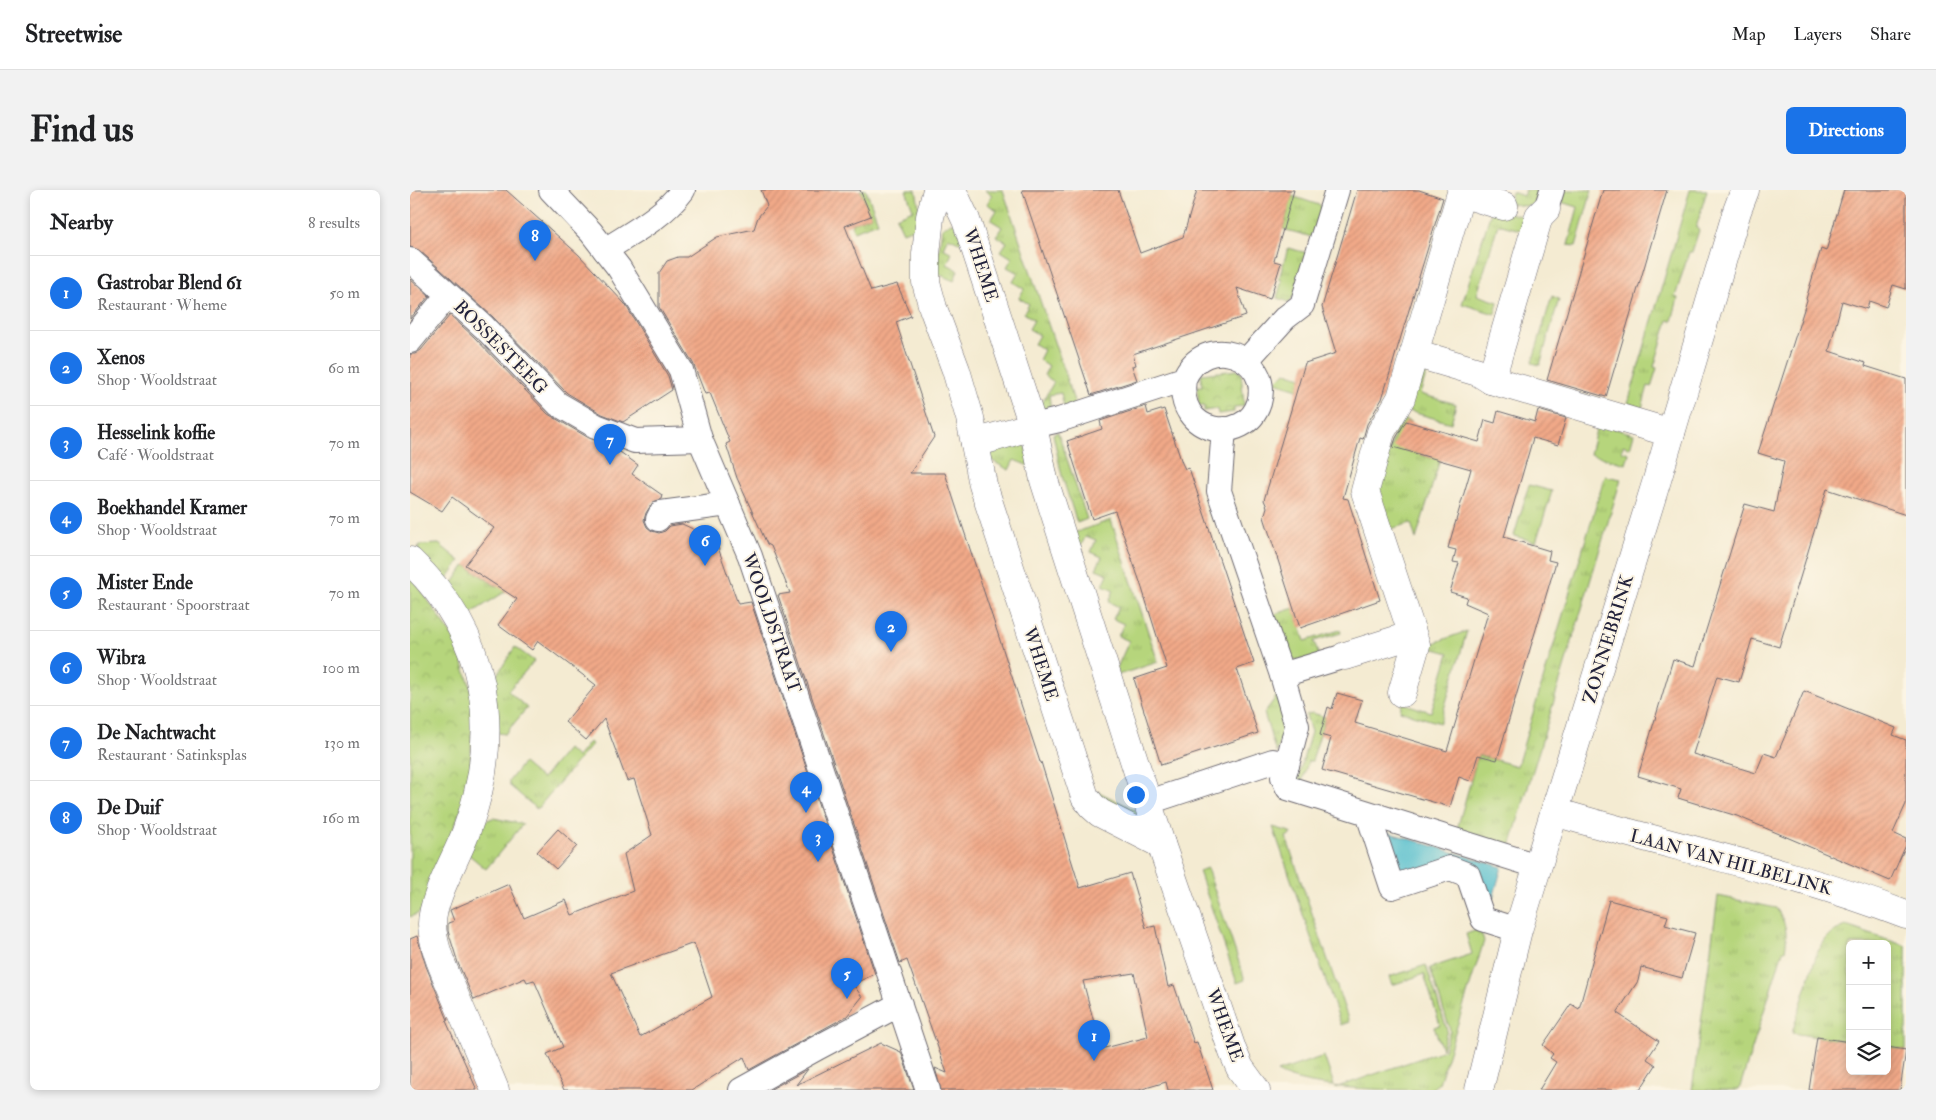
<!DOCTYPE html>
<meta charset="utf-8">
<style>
:root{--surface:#fff;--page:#f2f2f2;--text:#202124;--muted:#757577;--line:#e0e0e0;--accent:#1a73e8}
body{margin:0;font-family:"IM FELL Double Pica",serif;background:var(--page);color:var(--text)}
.controls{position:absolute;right:15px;bottom:15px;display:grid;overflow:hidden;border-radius:8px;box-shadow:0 2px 8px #0003}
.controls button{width:45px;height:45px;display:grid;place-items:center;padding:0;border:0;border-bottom:1px solid var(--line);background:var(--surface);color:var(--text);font:25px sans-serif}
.you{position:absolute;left:725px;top:604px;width:18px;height:18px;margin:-12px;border:4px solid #fff;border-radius:50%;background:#1a73e8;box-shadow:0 0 0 8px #1a73e833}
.badge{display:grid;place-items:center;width:32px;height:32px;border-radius:50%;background:var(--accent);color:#fff;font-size:16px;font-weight:700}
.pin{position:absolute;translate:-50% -41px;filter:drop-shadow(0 1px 2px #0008)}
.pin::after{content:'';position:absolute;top:26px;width:18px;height:15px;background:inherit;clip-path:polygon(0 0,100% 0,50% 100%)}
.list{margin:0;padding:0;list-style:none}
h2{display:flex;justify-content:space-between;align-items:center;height:65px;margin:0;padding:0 20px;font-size:21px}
h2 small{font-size:16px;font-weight:400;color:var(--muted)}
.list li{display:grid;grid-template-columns:32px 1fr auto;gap:15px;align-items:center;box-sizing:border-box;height:75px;padding:0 20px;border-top:1px solid var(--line)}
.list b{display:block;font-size:19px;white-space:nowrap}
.list p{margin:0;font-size:16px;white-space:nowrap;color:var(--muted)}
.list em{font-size:16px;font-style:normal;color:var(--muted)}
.icon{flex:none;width:28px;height:28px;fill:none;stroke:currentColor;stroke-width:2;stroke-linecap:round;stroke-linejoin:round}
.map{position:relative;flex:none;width:1496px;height:900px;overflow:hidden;border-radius:8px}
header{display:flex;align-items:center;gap:30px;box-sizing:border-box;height:70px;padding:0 25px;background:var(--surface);border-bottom:1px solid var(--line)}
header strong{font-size:24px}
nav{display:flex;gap:28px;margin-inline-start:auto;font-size:18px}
.intro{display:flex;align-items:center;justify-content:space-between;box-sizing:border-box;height:120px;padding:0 30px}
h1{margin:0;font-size:35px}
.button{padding:12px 22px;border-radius:8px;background:var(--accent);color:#fff;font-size:18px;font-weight:700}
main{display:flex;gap:30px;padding:0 30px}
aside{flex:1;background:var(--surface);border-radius:8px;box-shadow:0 2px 8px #0003}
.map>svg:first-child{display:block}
.grass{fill:url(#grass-tufts);stroke:#6c7c5c}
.park{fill:url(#park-crowns);stroke:#6c7c5c}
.water{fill:#52becd;stroke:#3a7084}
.building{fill:url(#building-hatch);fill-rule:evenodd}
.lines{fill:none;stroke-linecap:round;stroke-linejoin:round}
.pedestrian-casing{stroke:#6c6870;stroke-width:26}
.minor-casing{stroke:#6c6870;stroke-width:29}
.tertiary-casing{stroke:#6c6870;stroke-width:29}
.pedestrian{stroke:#fff;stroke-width:24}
.minor{stroke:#fff;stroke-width:28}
.tertiary{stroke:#fff;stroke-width:28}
.labels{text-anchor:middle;stroke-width:4;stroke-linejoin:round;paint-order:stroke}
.street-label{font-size:18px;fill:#22223b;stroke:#fcf5e5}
</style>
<header>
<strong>Streetwise</strong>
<nav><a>Map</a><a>Layers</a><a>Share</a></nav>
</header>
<div class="intro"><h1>Find us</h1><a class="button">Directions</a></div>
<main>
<aside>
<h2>Nearby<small>8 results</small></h2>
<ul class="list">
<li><span class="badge">1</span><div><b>Gastrobar Blend 61</b><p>Restaurant · Wheme</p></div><em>50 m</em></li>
<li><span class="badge">2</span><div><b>Xenos</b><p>Shop · Wooldstraat</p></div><em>60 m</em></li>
<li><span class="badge">3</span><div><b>Hesselink koffie</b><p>Café · Wooldstraat</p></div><em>70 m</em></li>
<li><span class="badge">4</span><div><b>Boekhandel Kramer</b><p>Shop · Wooldstraat</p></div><em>70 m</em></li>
<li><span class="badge">5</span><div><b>Mister Ende</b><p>Restaurant · Spoorstraat</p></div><em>70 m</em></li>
<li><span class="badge">6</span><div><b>Wibra</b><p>Shop · Wooldstraat</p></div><em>100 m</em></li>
<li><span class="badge">7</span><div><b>De Nachtwacht</b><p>Restaurant · Satinksplas</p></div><em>130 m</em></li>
<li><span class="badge">8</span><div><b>De Duif</b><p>Shop · Wooldstraat</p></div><em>160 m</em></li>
</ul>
</aside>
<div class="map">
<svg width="1496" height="900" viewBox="0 0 1496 900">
<defs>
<pattern id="grass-tufts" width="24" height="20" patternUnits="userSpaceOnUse" patternTransform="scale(1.25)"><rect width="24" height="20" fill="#b6d57c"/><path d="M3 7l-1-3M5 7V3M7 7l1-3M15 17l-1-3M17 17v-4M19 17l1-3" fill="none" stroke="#9cb76c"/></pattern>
<pattern id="park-crowns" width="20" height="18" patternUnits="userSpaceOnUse" patternTransform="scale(1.25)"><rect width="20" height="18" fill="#b6d57c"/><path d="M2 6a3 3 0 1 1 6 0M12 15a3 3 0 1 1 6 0" fill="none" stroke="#9cb76c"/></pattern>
<pattern id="building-hatch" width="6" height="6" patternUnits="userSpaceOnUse" patternTransform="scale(1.25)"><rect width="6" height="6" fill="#f1a988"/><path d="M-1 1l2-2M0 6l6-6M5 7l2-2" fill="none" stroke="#ce9176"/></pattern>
</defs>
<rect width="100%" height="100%" fill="#fcf5e5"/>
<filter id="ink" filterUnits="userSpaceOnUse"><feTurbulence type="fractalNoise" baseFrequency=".02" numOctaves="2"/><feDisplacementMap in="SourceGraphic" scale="10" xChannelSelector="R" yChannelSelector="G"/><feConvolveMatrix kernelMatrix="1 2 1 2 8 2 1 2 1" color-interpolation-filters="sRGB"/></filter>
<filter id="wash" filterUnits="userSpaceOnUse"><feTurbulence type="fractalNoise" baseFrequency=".0096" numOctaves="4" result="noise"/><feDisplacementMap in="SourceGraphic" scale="20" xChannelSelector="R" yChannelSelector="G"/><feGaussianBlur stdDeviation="1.12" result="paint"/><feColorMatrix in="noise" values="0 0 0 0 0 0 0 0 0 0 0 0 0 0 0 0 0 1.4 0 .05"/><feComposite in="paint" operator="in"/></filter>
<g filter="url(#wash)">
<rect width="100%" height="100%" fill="#f4ebd2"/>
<!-- grass -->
<g class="grass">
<path d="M450,0h6l12,32 -24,9 -3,-7 20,-8z"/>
<path d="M496,0h10l3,17 -1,19 -15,6 -7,-15 17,-7z"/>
<path d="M575,0h18l72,214 -11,3 -3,-14 -12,2 2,15 -12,2 -1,-3 16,-27 -10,-7 5,-9 -10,-6 5,-10 -10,-6 5,-9 -10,-6 5,-9 -10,-7 5,-9 -10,-6 5,-9 -11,-7 5,-9 -11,-6 5,-9 -11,-7 6,-9 -11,-6 6,-9 -11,-7 6,-10 -10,-6 5,-9z"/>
<path d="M1115,0h17c-7,20 -15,17 -33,13l3,-11 11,4z"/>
<path d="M1151,0h31l-16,56 -8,-1 10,-38 -21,-6z"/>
<path d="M1280,0h17l-11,38 3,2 -7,22h-3l-14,45 3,1 -6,23 -4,-1 -14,47 3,1 -6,19 -3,-1 -6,22 -14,-5z"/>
<path d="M882,6l30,10 -10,31 -29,-8z"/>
<path d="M1081,22h15l18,5 -4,13 -22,-6 -21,71 21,7 -3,12 -33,-10z"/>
<path d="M541,33l6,1 6,20 -15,-7 -5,11 9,5 -5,11 11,6 -4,11 -18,-8 6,-45z"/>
<path d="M878,58l19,5 -12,42 -6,7 -12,-4 5,-18 -3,-1z"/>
<path d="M1142,106l7,3 -19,66 -8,-2z"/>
<path d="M1010,180l7,2 -7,22 36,10 -5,19 -46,-13z"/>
<path d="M875,182l45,14 -3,12 -52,-16z"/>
<path d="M990,228l11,4 -7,28 27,8 11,-5 -26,86 -5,-16 -24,7 -12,-36z"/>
<path d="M1191,235l33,9 -4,14 -7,-3 -1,6 7,2 -3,11 -36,-10 7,-28z"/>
<path d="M648,242l29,87 -10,4 -15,-47 -9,-42z"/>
<path d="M604,251l11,3 4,22 -15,-6 -5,10 -20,-11 4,-10z"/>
<path d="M1195,286l16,3 -112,371 -53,-17 22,-78 39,11z"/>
<path d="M1119,295l23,6 -16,51 -22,-6z"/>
<path d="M701,330l47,142 -40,13 -2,-5 13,-29 -11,-5 6,-12 -11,-5 6,-12 -10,-5 5,-12 -11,-5 5,-11 -12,-5 6,-12 -11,-5 5,-12 -10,-4 -6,11 -9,-13z"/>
<path d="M29,354l21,17 -16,22 -26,-31v-5l2,-2z"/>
<path d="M55,375l31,21 18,-2 -3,4 -41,26h-3l-18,-25z"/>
<path d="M884,418l11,33 35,-11 1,3 -27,8 5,15 -17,6 -16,-6 -13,-41z"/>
<path d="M1057,441l-27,92 -40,-12 2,-8 29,9 18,-59 -22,-6 1,-2z"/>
<path d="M105,457l19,14 -26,30 19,17 -22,26 -7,-1 -5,-52z"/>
<path d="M867,506l9,27 -10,30 -12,-40z"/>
<path d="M902,523l13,4 -13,44h-4l-7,25 -5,-2 15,-52 -5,-17z"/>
<path d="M179,552l3,2 -55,65 -28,-24v-4l14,-18 19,16 25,-30 10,8z"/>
<path d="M689,602l46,23v6l-41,-16 -9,-12z"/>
<path d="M83,628l30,6 -37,45 -18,-15c6,-14 9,-32 25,-36z"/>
<path d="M863,637l17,5 1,2 -5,3 63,185 -8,3z"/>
<path d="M797,678l38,112 -8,3 -38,-112z"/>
<path d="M1308,706l58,12c10,14 12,26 9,43h-2l-44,139h-47z"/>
<path d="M1436,736l60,20v104l-19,-3v-103h-37v98l-58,-9 25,-80 9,-14 7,-7z"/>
<path d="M1070,739l4,12 -45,142 -9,7c-39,0 -123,0 -153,-18l47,-16 11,32 109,-38 6,-20 -20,-62 42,-14 -6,-20z"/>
<path d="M1016,775l21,65 -5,19 -8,-22 6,-2 -16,-51 -32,11 -3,-8z"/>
</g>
<!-- park -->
<g class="park">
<path d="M828,180v2h3l3,34 -10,1v5l-16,2 -1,-5 -13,2v-5h-5l-2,-19 5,-1 -1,-12z"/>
<path d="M0,384l46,67 17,54 -3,90 -45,120 -6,8 -9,4z"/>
</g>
<!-- water -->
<path class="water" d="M977,642l115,35 -11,38 -3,-2 -13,-35 -77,10 -14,-39z"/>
<g id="blocks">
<!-- building -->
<g class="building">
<path d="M0,0h96l73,65 46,49 43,72 4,14 -49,32 -21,-8 -35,-21 -74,-76 -74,-67 -9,-3z"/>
<path d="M351,0h99l11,26 -26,10 26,65 26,-7 14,32 -15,6 38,115 -24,36h35l95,289h1l39,126 50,-15 16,55 9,-2 13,61 6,-2 20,58 3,-1 16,48h-45l-2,-8 -27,8h-198l-6,-22 12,5 -40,-113 -7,3 -122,-368 12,-2 -19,-47 -4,-2 -30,-66 -11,-34 4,-2 -20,-49 -5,1 -12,-31 -34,-56v-34l8,-12 11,-4h9l30,-20 37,-8 4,-12 9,-11zM724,783l14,64 -47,12 -18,-68z"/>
<path d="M612,0h96l22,63 43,-16 14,-47h97l-20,71 7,2 -11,36 -33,-11 9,28 -113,38 3,11 -4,1 5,14 -46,15z"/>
<path d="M947,0h62l24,8 -61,201 -15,25 -4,15 -3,-1 -17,60 5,1 32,101 -80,28 -36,-111 3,-10 -3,-7 41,-137 31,-10 -14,-46z"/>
<path d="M1193,0h64l-61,207 -59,-17z"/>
<path d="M1434,0h62v99l-13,-4 -7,22 -17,-6 -2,8 -25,-8 -13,50 37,12 -1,3 41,13v136l-79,-26 -48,158 -27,-8 -13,43 -22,-6 -24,78 63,19 8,-20 12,4 28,-66 92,37 -3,7 13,5v64l-13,29 13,6v6l-16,36 -153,-65 -59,-18 3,-9 -43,-13 35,-117 22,7 50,-162 29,8 10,-51 -26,-8 49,-153 -1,-1 15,-50 5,2z"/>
<path d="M0,89l19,17 -19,23z"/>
<path d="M40,125l24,22 74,77 41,24 24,9 25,18 -6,9 30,21 -1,4 -8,3 -7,11 -2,7 3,7 5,4 7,2 6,-2 5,-5 12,-2 33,15 23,65 13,-2 124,372 -22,10 9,13 -15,19 -98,54 -5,-13 -52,33h-128l-17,-36 16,-7 -29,-67 -7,2 -2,-4 -51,22 -16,-37 -10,-32v-8l6,-2 -4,-11 59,-26 15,34 42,-18 6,15 61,-24 -9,-37 28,-19 -18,-56 -7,2 -23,-62 -18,21 -21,-18 31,-37 -58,-44 -6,9 -34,-25 19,-26 -52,-34 29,-37 -42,-31 -10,14 -32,-19v-138h5l6,-4zM284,753l18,54 -72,40 -29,-64z"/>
<path d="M736,216l2,8 16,-5 18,54 3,6 4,-1 65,195 -17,6 21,64 -97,32 -27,-86 33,-11 -27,-86 -25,-71 -23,8 -25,-78 35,-12 -2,-8z"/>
<path d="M1128,220l28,8 -8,27 -25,-7 -29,99 46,14 -2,9 8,2 -59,198 -19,-5 -8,26 -11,-4 -9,30 -128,-37 9,-32 -11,-3 8,-28 4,2 5,-16 25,7 -7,23 92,28 41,-138 -23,-10 2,-6 -17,-5 9,-29 -6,-1 3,-12 -8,-2 23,-79 -78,-22 3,-9 10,-17 73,21 6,-22 10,3 3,-12 37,11z"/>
<path d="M148,639l19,17 -21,23 -19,-17z"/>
<path d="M1199,710l59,16 -3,9 30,8 -13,45 -41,-11 -3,14 -21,32 42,28 -12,18 9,6 -16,25h-101l17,-28 -6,-4 3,-4 -10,-9 28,-41 8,5z"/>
<path d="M7,746l9,30 22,54 -2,1 31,69h-67v-151z"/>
<path d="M1407,847l33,5v29h37v-24l19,3 -6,40h-91z"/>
<path d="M471,853l20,9 13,38h-145l39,-21 -12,16z"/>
</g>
</g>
</g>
<g filter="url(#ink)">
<use href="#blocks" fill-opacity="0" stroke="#6c6870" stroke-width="1"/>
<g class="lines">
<defs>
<g id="pedestrian">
<path d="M141,0l40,42 28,36 62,102 19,69 50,117 178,534"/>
<path d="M1136,19l6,-19"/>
<path d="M195,60c28,-18 58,-33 78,-60"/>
<path d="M0,70l74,67 74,77 38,22 39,15 65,-2"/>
<path d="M0,151l38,-46"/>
<path d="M836,171l39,-43 17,-13 35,-115"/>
<path d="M623,236l26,-6 125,-41c20,-48 89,-24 75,24 -13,42 -84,34 -75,-24"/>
<path d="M814,239l-5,62 63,184 15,51 -10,39"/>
<path d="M248,329l3,-6 67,-9"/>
<path d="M872,485l63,-19"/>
<path d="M739,612l124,-41 14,4 -4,12 5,11 249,78"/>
<path d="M958,624l24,73 58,-19 18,7 15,44 35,11"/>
<path d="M331,900l76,-42 83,-44"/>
</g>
<g id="minor">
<path d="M527,0l-7,27 -4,37v28l7,26 23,62 14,48 13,67 102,312 7,9 8,7 61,31"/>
<path d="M542,0l14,30 67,206 11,54 117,364 72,208 7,16 16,22"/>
<path d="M1004,163l64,19 13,8 180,53"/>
<path d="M1081,190l48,-164 7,-7"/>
<path d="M565,253l58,-17"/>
<path d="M0,371c79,74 93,171 56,271 -9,25 -34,66 -34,92 1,25 13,48 23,72 13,31 27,62 40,94"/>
<path d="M935,466l67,-21"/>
<path d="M992,503l14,-48 -51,-154 16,-59 20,-34 60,-205 43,13"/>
<path d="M1145,622c117,35 237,59 351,103"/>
</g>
<path id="tertiary" d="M1069,900l39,-160 139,-450 80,-269 8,-21"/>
</defs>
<!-- pedestrian casing -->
<use href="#pedestrian" class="pedestrian-casing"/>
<!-- minor casing -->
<use href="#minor" class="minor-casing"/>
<!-- tertiary casing -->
<use href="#tertiary" class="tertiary-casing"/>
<!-- pedestrian -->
<use href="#pedestrian" class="pedestrian"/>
<!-- minor -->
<use href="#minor" class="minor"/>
<!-- tertiary -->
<use href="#tertiary" class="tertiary"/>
</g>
</g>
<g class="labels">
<!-- street labels -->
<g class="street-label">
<text transform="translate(571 75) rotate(72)" y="6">WHEME</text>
<text transform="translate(91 157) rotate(45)" y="6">BOSSESTEEG</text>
<text transform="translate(362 433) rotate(71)" y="6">WOOLDSTRAAT</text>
<text transform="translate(1198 449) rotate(-73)" y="6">ZONNEBRINK</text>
<text transform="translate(631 474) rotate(72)" y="6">WHEME</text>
<text transform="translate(1321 672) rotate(15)" y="6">LAAN VAN HILBELINK</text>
<text transform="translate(815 835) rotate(70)" y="6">WHEME</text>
</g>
</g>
</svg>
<div class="controls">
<button>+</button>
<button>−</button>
<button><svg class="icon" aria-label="layers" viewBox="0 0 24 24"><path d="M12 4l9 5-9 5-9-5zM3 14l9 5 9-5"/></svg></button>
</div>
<div class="you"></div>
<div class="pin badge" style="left:684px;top:871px">1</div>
<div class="pin badge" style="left:481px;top:462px">2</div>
<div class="pin badge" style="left:408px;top:672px">3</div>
<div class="pin badge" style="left:396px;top:623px">4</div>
<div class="pin badge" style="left:437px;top:809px">5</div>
<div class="pin badge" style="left:295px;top:376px">6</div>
<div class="pin badge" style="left:200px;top:275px">7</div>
<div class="pin badge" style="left:125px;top:71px">8</div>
</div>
</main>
